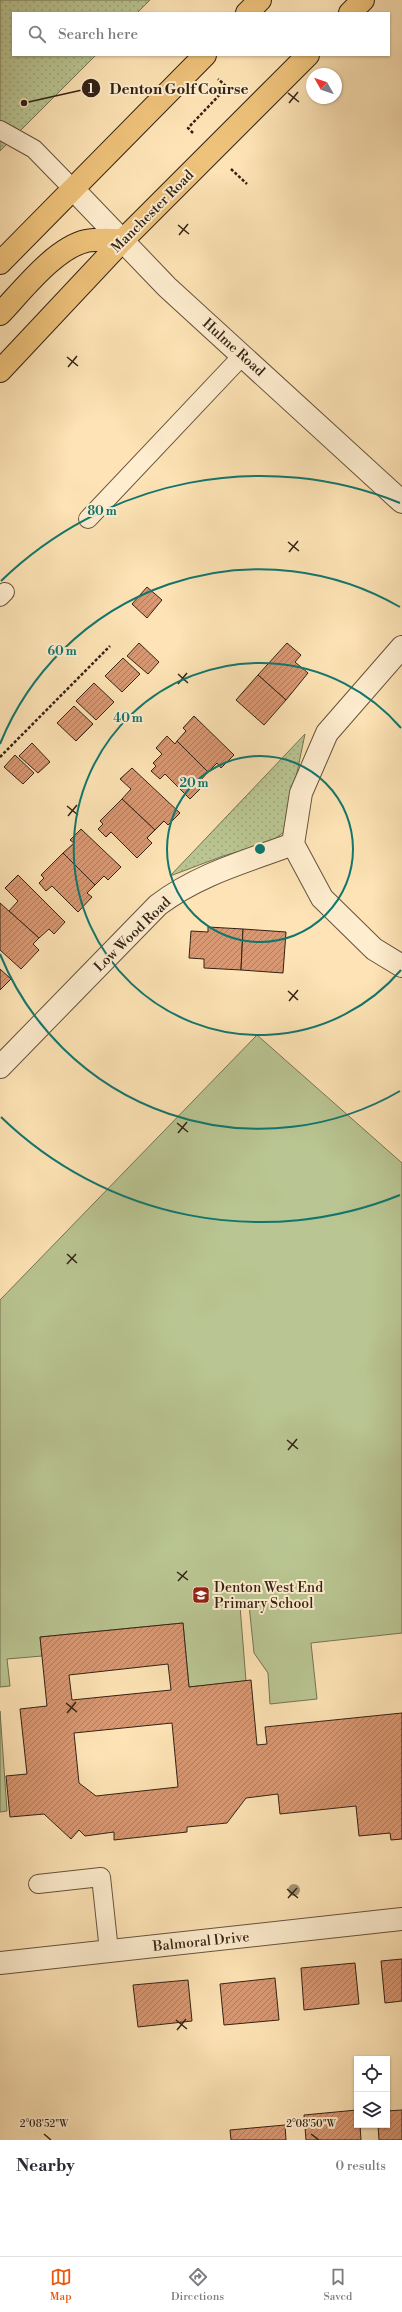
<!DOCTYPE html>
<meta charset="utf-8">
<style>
:root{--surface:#fff;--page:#f2f2f3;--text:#2b2b33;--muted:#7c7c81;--line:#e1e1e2;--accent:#ea580c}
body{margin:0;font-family:"Libre Bodoni",serif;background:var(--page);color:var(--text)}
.controls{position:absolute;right:12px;bottom:12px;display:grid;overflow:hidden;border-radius:0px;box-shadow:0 1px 3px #0004}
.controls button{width:36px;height:36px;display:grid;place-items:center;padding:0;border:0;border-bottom:1px solid var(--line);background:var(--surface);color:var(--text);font:20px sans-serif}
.compass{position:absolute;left:306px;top:68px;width:36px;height:36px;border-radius:50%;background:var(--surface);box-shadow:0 1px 3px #0004;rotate:310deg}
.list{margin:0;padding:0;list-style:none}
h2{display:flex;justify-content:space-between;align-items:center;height:52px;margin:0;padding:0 16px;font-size:17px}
h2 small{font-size:13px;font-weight:400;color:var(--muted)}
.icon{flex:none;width:22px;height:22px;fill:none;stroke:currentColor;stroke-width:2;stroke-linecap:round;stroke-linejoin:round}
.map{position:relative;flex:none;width:402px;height:2140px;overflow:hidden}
.search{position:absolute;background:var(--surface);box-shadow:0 1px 3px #0004;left:12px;right:12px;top:12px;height:44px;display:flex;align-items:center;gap:10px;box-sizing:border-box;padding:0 14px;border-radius:0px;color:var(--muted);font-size:15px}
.sheet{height:116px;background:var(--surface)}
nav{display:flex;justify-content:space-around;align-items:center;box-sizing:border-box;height:56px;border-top:1px solid var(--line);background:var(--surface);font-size:11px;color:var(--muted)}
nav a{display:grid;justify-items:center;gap:2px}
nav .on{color:var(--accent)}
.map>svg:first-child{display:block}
.grass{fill:url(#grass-dots);stroke:#767453}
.green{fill:#b9c592;stroke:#767453}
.building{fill:url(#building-hatch);stroke:#332214;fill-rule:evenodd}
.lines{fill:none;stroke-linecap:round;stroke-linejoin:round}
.service-casing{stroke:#66523c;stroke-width:20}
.minor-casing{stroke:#66523c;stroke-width:24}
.trunk-casing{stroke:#332214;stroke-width:24}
.path{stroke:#332214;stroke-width:2.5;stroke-dasharray:3 2;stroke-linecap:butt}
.service{stroke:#feedcf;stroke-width:18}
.minor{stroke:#feedcf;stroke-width:22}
.trunk{stroke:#eec27a;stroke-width:22}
.tree{fill:#a49471}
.ticks{fill:none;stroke:#332214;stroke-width:1.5}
.ring{fill:none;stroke:#0f766e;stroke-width:2}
.labels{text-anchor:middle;stroke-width:4;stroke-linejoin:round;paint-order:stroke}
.street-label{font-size:14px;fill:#332214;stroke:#feedcf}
.poi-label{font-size:14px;fill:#332214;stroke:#feedcf;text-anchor:start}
.ticks-label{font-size:10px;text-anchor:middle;fill:#332214;stroke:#feedcf;stroke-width:4;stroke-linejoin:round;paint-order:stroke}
.centre{fill:#0f766e;stroke:#feedcf;stroke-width:2}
.ring-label{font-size:12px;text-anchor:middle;font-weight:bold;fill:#0f766e;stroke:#feedcf;stroke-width:4;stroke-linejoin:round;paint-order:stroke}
.leader{fill:none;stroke:#332214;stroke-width:1.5}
.callout-dot{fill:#332214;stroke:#feedcf;stroke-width:1.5}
.mark-label{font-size:12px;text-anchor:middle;font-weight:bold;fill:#fff}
.callout-label{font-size:15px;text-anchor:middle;font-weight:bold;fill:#332214;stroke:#feedcf;stroke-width:4;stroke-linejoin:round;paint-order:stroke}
</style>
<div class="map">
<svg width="402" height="2140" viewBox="0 0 402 2140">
<defs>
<pattern id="grass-dots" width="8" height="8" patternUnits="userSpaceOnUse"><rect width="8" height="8" fill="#b9c592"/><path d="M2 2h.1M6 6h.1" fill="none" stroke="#a0a97d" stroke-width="1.8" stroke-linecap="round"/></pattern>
<pattern id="building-hatch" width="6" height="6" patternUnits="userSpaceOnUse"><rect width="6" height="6" fill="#d89874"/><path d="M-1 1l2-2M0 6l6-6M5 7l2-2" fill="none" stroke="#b07c5e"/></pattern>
</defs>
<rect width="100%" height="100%" fill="#fde3b5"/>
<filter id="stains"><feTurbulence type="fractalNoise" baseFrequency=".005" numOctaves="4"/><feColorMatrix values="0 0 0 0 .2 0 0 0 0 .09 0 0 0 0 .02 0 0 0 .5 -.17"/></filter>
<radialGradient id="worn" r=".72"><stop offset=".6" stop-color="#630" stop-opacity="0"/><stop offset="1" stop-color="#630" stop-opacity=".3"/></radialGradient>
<!-- grass -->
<g class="grass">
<path d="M0,0h150l-13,13h-124v42h83l-96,96z"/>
<path d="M305,734l-20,97 -14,11 -48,14 -53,20z"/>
</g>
<!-- green -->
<g class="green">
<path d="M257,1035l145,128v470l-91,10 6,56 -47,5 -2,-31 -14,-20 -5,-48 -9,1 6,75 -57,6 -6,-64 -143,14 2,19 -35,3 3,27 -10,1v-387z"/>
<path d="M0,1711l7,100 -7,1z"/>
</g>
<!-- building -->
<g class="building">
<path d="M147,587l15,13 -15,18 -15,-14z"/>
<path d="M139,643l20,19 -11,12 -21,-18z"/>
<path d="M287,643l14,12 -6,7 13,11 -22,27 -28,-25z"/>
<path d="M123,658l17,16 -18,18 -17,-16z"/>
<path d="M258,675l28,25 -22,25 -28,-25z"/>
<path d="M94,683l20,19 -18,18 -20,-19z"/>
<path d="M74,706l19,18 -17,17 -19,-18z"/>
<path d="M194,716l40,39 -13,13 -4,-5 -9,9 -31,-31 9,-10 -3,-3z"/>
<path d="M167,736l8,8 2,-3 31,31 -8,9 4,4 -14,14 -25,-25 -5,5 -9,-8 5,-5 -3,-3 9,-9 -6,-6z"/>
<path d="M32,743l18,19 -12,11 -19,-17z"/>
<path d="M15,755l19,18 -11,11 -19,-17z"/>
<path d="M132,768l48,45 -12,12 -4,-4 -9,9 -33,-31 9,-10 -11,-10z"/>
<path d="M122,799l33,31 -8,8 5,5 -15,15 -26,-26 -5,5 -8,-8 5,-5 -3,-3z"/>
<path d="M81,829l40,38 -13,13 -4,-4 -9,9 -32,-32 11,-10 -4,-3z"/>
<path d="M63,853l32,32 -8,8 5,4 -14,15 -26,-26 -6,5 -7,-8 5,-5 -3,-3z"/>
<path d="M18,875l47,47 -11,12 -5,-5 -10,9 -30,-27 9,-10 -13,-13z"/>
<path d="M0,903l39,35 -6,6 6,6 -18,19 -21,-19z"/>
<path d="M208,927l35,2 -2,41 -37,-2v-9l-15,-1 2,-27 17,1z"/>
<path d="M243,929l43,3 -3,41 -42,-3z"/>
<path d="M0,969l11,10 -11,11z"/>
<path d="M183,1623l6,64 62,-7 6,65 10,-1 -2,-17 137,-14v126l-11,1 -1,-7 -31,3 -3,-30 -76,8 -2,-20 -32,4 -19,25 -40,4v5l-73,8v-8l-29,4 -6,-6 -8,9 -27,-25 -34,3 -4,-41 21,-2 -7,-65 27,-3 -7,-69zM168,1664l3,26 -99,10 -3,-25zM172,1723l6,64 -82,9 -17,-13 -5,-50z"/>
<path d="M402,1959v42l-17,2 -4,-42z"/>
<path d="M355,1963l4,41 -55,6 -3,-42z"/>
<path d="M275,1978l4,42 -55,5 -4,-41z"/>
<path d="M188,1980l4,41 -54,6 -5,-42z"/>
<path d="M357,2110v15h3l1,15h-55l-2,-25z"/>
<path d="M402,2110v30h-23l-1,-15h9v-14z"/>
<path d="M285,2125l1,15h-55l-1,-10z"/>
</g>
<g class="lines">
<defs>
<g id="service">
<path d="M0,130l34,19 38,39"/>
<path d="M88,519l155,-164"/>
<path d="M0,597l5,-5"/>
<path d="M38,1884l63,-7 8,74"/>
</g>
<g id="minor">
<path d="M72,188l95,99 235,215"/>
<path d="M402,647l-75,86 -26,60 -8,51 29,54 52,51 28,17"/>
<path d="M0,1067l158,-162c41,-31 87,-43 135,-61"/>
<path d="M0,1963l402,-44"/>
</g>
<g id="trunk">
<path d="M247,13l13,-13"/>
<path d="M350,13l13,-13"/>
<path d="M0,263l205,-208"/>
<path d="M0,314c22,-23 55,-66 86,-73 11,-2 25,-1 37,-1"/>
<path d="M0,371l123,-131 185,-185"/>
</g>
</defs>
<!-- service casing -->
<use href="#service" class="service-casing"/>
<!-- minor casing -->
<use href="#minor" class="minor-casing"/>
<!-- trunk casing -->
<use href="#trunk" class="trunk-casing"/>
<!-- path -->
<g class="path">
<path d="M193,133l-5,-5 39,-41 -9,-8"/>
<path d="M231,169l16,15"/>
<path d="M0,757l110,-111"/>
</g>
<!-- service -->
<use href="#service" class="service"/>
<!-- minor -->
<use href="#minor" class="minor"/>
<!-- trunk -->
<use href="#trunk" class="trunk"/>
</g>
<!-- trees -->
<circle class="tree" cx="294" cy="1890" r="6"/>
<!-- ticks -->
<path class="ticks" d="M288,93l11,9M289,103l9,-11M178,225l11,9M179,235l9,-11M67,357l11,9M68,367l9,-11M288,542l11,9M289,552l9,-11M178,674l10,9M178,684l9,-11M67,806l11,9M68,816l9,-11M288,991l10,9M289,1001l9,-11M177,1123l11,9M178,1133l9,-11M67,1254l10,9M67,1264l9,-10M287,1440l11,9M288,1450l9,-11M177,1572l11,8M178,1581l9,-10M66,1703l11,9M67,1713l9,-11M287,1889l11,9M288,1898l9,-10M176,2020l11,9M177,2030l9,-11M44,2134l7,6M311,2134l8,6"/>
<!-- distance rings -->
<g class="ring">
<circle cx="260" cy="849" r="93"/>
<path d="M401 970A186 186 0 1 1 401 728"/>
<path d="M400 1091A280 280 0 0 1 0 954M0 744A280 280 0 0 1 400 607"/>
<path d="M400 1195A373 373 0 0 1 1 1117M1 581A373 373 0 0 1 400 503"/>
</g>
<!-- icons -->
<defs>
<symbol id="school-square" viewBox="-11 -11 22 22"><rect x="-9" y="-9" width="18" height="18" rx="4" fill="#8f2418" stroke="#feedcf"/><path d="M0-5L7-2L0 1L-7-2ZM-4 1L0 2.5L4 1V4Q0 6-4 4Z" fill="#fff"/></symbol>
</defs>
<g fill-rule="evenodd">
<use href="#school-square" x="191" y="1585" width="20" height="20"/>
</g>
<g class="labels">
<!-- street labels -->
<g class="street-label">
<text transform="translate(152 211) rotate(-45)" y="5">Manchester Road</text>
<text transform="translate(234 347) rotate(42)" y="5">Hulme Road</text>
<text transform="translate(132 934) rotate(-44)" y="5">Low Wood Road</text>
<text transform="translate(201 1941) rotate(-6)" y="5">Balmoral Drive</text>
</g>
<!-- poi labels -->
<g class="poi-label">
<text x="214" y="1592">Denton West End<tspan x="214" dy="16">Primary School</tspan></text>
</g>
</g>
<g class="ticks-label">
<text x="44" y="2127">2°08'52"W</text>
<text x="311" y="2127">2°08'50"W</text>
</g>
<circle cx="260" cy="849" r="6" class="centre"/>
<g class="ring-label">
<text x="102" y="515">80 m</text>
<text x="62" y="655">60 m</text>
<text x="128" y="722">40 m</text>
<text x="194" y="787">20 m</text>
</g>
<!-- callouts -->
<path class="leader" d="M24 103L91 88"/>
<g class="callout-dot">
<circle cx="24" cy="103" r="4"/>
<circle cx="91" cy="88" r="10"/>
</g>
<g class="mark-label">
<text x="91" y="93">1</text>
</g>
<g class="callout-label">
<text x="179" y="94">Denton Golf Course</text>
</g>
<rect width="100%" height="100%" filter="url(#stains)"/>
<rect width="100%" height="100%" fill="url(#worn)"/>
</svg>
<div class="controls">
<button><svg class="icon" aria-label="locate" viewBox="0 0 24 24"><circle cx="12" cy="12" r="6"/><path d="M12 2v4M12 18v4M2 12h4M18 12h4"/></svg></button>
<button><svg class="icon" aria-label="layers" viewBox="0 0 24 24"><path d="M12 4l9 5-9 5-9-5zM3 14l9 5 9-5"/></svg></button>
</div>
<svg class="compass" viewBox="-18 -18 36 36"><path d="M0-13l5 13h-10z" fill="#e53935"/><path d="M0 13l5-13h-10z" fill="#7c7c81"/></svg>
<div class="search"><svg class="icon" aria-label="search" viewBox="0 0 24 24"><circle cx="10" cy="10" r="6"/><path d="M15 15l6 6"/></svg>Search here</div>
</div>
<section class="sheet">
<h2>Nearby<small>0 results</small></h2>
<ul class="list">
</ul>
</section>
<nav>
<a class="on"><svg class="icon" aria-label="map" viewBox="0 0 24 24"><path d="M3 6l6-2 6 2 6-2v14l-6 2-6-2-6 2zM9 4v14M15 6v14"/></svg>Map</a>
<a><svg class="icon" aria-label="directions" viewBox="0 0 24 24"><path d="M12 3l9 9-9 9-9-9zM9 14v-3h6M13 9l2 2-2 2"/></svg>Directions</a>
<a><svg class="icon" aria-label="saved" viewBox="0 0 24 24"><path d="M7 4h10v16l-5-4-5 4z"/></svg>Saved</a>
</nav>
